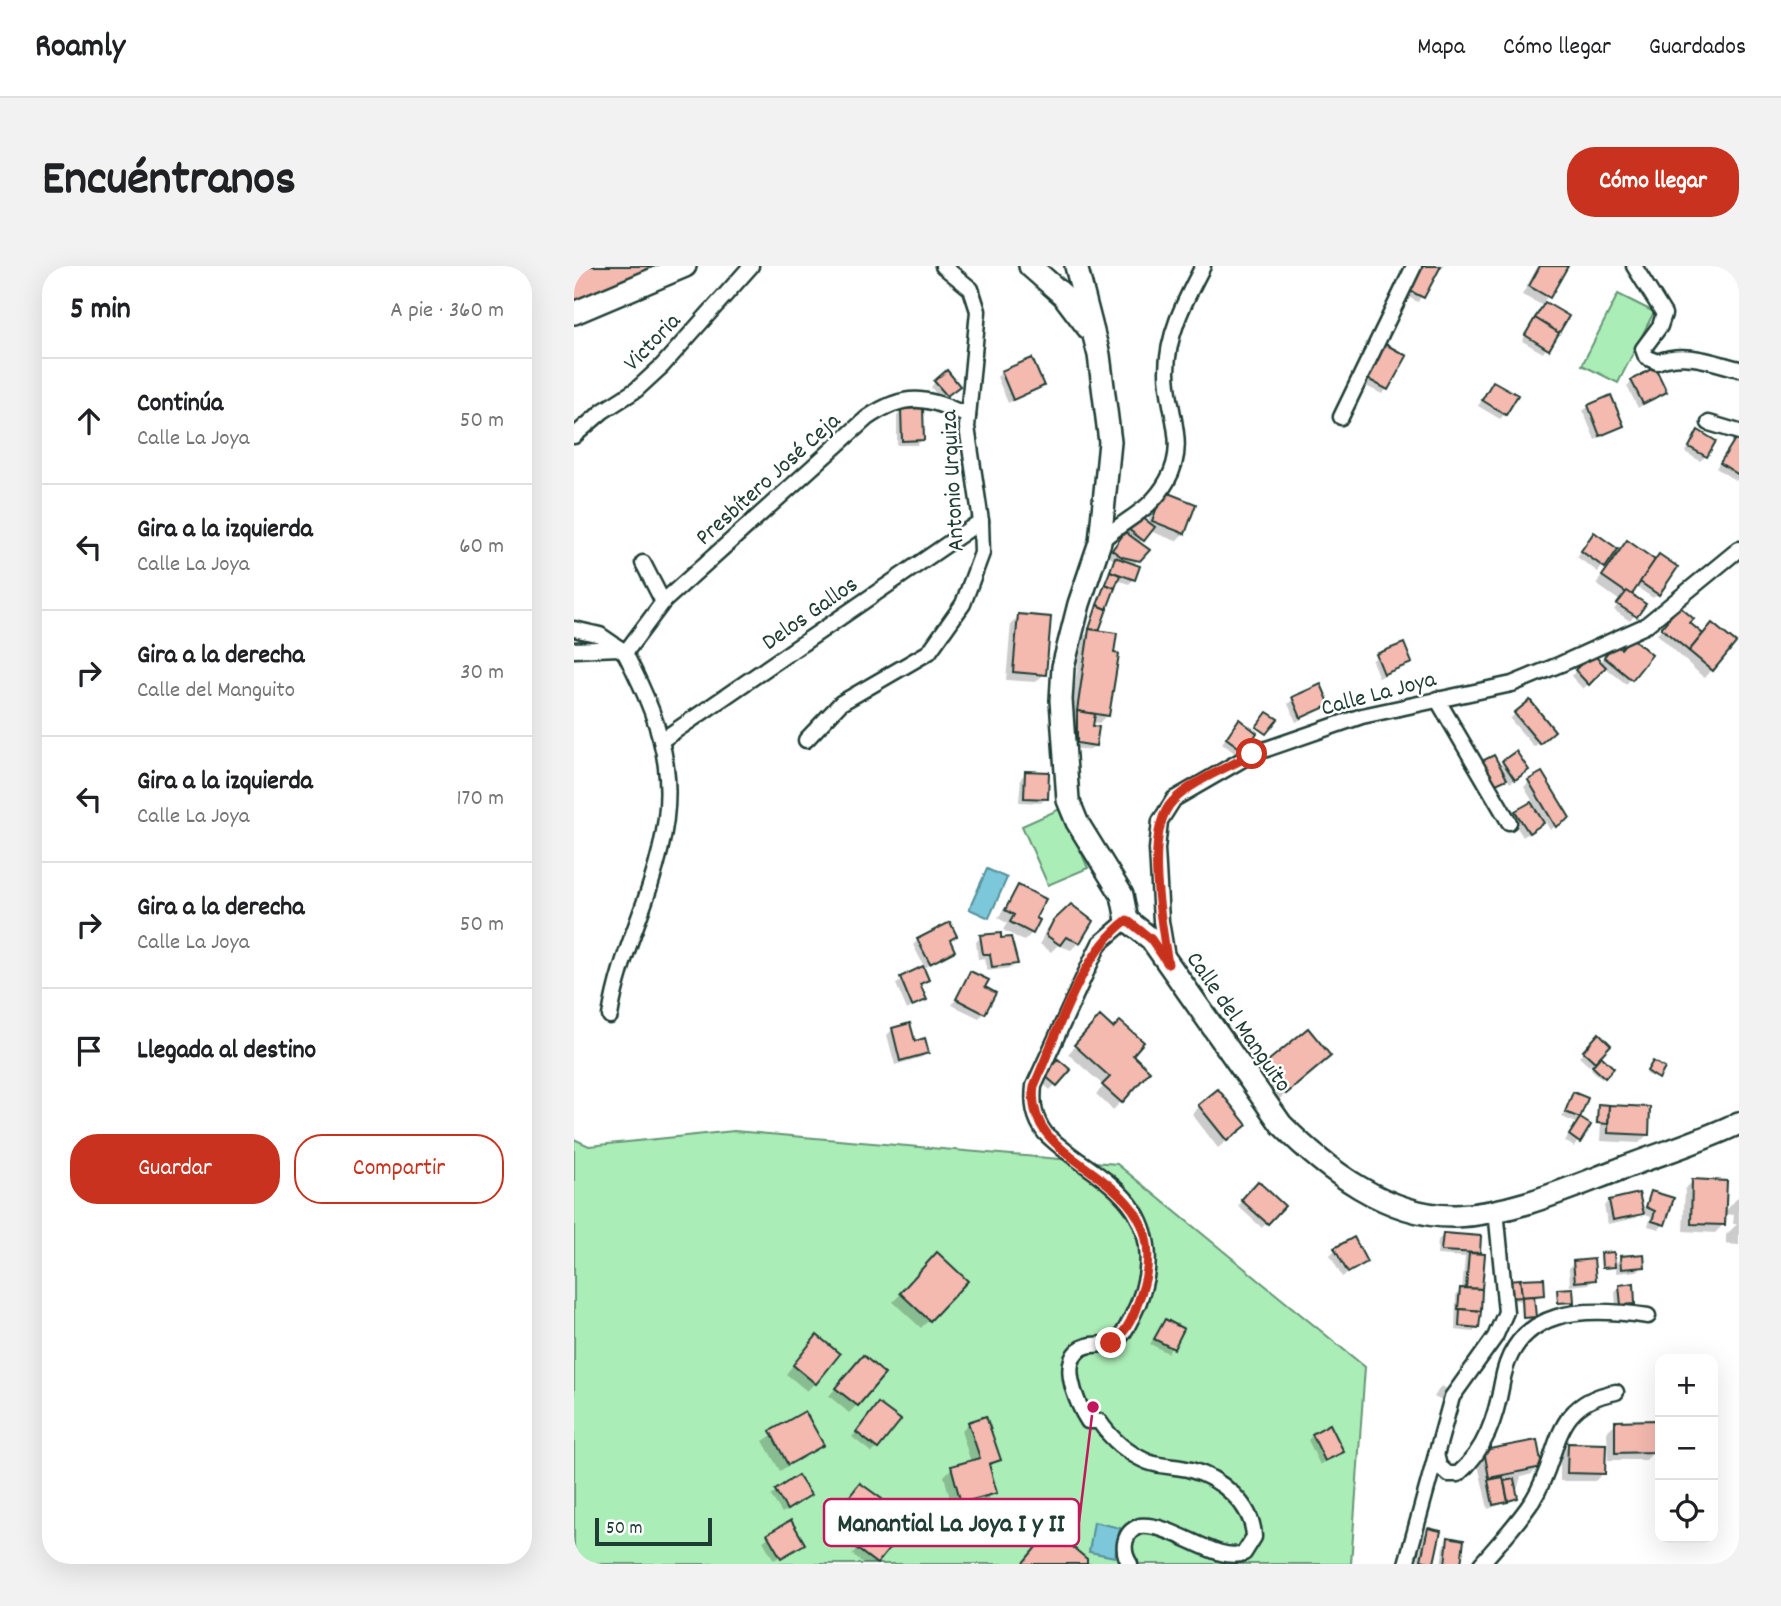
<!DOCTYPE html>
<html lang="es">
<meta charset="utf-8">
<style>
:root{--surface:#fff;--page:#f2f2f2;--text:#202124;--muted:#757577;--line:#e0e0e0;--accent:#c8321e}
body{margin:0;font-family:Dekko,sans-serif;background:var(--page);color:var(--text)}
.controls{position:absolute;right:21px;bottom:21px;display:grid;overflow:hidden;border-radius:14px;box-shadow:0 7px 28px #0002}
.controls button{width:63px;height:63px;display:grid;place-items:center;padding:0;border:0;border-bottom:2px solid var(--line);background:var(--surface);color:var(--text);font:35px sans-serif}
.scale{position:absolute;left:21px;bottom:18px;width:117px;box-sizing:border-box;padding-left:7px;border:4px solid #1f3d34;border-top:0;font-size:19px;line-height:24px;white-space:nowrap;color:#1f3d34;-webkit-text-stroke:5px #fff;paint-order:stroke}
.stop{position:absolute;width:21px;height:21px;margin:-16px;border:5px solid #c8321e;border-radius:50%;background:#fff}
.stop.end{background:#c8321e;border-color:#fff;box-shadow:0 2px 7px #0008}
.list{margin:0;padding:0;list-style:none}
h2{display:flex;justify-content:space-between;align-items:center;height:91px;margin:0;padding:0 28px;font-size:30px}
h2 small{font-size:23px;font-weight:400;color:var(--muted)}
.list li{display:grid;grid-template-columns:46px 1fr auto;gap:21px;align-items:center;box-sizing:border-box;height:126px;padding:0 28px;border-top:2px solid var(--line)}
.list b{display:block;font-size:26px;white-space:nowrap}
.list p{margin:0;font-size:23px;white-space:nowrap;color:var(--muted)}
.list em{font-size:23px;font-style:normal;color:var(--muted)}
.actions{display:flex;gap:14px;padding:21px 28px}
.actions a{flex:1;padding:16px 0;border:2px solid var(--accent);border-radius:28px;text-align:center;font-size:24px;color:var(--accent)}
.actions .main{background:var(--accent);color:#fff}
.icon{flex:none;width:38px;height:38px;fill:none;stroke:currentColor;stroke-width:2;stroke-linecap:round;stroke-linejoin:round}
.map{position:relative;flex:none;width:1165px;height:1298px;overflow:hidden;border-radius:28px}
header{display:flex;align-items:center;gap:42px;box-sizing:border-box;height:98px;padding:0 35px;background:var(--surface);border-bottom:2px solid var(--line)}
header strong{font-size:33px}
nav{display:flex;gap:38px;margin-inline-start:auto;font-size:24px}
.intro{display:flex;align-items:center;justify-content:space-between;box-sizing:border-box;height:168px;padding:0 42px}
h1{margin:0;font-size:49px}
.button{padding:18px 32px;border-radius:28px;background:var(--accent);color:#fff;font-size:24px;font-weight:700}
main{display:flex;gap:42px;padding:0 42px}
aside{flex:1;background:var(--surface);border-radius:28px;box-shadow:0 7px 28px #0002}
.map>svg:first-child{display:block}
.green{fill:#abedb7;stroke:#659576;stroke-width:2}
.water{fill:#7bc7da;stroke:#569098;stroke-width:2}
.shadow{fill:#0003}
.building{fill:#f4b9af;stroke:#1f3d34;stroke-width:2}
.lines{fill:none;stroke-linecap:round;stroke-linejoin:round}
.street-casing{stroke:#1f3d34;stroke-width:19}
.secondary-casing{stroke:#1f3d34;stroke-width:26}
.street{stroke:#fff;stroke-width:14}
.secondary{stroke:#fff;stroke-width:21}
.route{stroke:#c8321e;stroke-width:9}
.labels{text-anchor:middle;stroke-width:5;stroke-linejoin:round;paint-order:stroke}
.street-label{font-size:24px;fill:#1f3d34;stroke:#fff}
.leader{fill:none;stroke:#c2185b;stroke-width:2.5}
.callout-dot{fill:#c2185b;stroke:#fff;stroke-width:2.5}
.callout{fill:#fff;stroke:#c2185b;stroke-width:2.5}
.callout-label{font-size:26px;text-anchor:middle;font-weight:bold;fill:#1f3d34}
</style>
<header>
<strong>Roamly</strong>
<nav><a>Mapa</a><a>Cómo llegar</a><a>Guardados</a></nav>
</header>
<div class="intro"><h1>Encuéntranos</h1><a class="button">Cómo llegar</a></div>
<main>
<aside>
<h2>5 min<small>A pie · 360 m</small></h2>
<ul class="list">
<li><svg class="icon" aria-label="ahead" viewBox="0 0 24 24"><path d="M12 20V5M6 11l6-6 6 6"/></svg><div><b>Continúa</b><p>Calle La Joya</p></div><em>50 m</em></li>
<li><svg class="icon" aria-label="left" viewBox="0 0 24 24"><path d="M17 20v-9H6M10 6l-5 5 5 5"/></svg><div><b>Gira a la izquierda</b><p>Calle La Joya</p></div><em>60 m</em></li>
<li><svg class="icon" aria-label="right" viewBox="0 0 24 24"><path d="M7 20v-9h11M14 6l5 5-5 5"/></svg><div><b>Gira a la derecha</b><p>Calle del Manguito</p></div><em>30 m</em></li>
<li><svg class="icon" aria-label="left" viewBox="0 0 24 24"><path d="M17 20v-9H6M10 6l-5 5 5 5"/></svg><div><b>Gira a la izquierda</b><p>Calle La Joya</p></div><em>170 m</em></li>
<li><svg class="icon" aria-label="right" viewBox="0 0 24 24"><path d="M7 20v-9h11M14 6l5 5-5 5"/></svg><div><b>Gira a la derecha</b><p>Calle La Joya</p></div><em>50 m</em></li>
<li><svg class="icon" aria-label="arrive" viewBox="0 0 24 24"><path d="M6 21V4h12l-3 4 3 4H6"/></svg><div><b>Llegada al destino</b></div></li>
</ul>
<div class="actions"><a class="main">Guardar</a><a>Compartir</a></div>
</aside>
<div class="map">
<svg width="1165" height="1298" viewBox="0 0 1165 1298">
<rect width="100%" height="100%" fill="#fff"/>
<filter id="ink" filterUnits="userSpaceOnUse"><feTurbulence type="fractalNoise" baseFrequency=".0143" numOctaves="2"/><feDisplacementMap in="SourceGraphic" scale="14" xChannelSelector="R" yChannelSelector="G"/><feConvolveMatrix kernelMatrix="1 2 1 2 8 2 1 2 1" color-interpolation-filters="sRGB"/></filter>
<g filter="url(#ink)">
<!-- green -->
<g class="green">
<path d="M1044,28l36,18 -36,71 -36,-18z"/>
<path d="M488,542l26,60 -40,17 -26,-59z"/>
<path d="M160,865l383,33 248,203 -14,197h-777v-425l15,7z"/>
</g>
<!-- water -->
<g class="water">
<path d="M413,603l20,9 -18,40 -20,-9z"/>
<path d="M520,1256l26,6 -5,29 -26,-5z"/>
</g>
<!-- shadow -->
<g class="shadow">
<path d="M848,0h15l-19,36 -12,-6z"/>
<path d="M964,0h28l-23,37 24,14 -24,36 -21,-12 22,-35 -22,-11z"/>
<path d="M811,81l2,42 -5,5 -20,-10z"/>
<path d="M428,106l40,14 -34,17 -11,-26z"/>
<path d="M1058,115l33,10 -27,17 -11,-22z"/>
<path d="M361,116l18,9 -12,9 -10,-13z"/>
<path d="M919,117l12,31 -5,5 -22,-13z"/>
<path d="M1015,140l33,20 -27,14 -12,-29z"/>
<path d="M328,144l20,30 -5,5h-20v-29z"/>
<path d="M1125,167l7,23 -6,5 -15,-9z"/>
<path d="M1161,175l4,2v34l-3,4 -20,-13z"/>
<path d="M582,235l28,32 -8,8 -26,-10 -12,13 9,7 -14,14 1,14 -5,5 -13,-4 -19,52 10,83 -8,8 -7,-1 3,23 -5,5 -17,-2 -3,-29 12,-81 6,-5 26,-73 -6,-4 26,-33 13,1z"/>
<path d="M1015,274l27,9 -18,23 -21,-15z"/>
<path d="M1053,276l31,51 -5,5 -18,-12 -6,10 14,9 -13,16 -16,-11 6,-9 -24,-17z"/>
<path d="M1100,347l14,11 23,46 -7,8 -47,-44z"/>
<path d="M445,350l25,58 -8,8 -30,-2 5,-56z"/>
<path d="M1035,385l22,28 -5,5 -21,-17 -22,22 -12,-13 21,-21 8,8z"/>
<path d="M803,390l33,6 -31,16 -7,-17z"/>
<path d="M719,433l35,6 -32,17 -8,-18z"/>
<path d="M941,448l33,21 -14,12 -24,-28z"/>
<path d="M660,461l21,6 -18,22 -15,-12z"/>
<path d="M929,496l19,13 -12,8 -4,-6 -17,12 -11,-21 5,-5 16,4z"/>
<path d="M452,507l20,25 -5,5 -22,-1 2,-24z"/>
<path d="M955,516l39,35 -18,13 -5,-9 -22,16 -12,-19 22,-16 -9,-15z"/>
<path d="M444,621l16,32 -2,14 -8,8 -21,-11 4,-7 -9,-5z"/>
<path d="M497,640l8,36 -8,8 -13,-5 -7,7 -11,-8 5,-13z"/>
<path d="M381,670l-5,5 3,10 -30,18 4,10 -8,7 5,13 -17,11 -11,-26 29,-16 -12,-23 5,-5z"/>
<path d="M407,671l19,3 16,23 -5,5 -24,3 -2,-13 -7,1 -2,-17z"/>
<path d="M397,707l12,15 1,25 -5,5 -27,-13z"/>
<path d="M518,761l38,28 -9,47 -8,8 -17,-16 8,-8 -36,-32z"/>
<path d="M318,764l22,13 13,9 -5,5 -27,8 -8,-30z"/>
<path d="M1025,770l-1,20 14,12 -10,11 -11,-10 8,-9 -2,-2 -8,8 -10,-9z"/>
<path d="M484,795l11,9 -19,20 -10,-9z"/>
<path d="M747,798l-44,37 -22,-26 8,-8z"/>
<path d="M1077,799l7,12 -2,2 -10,-5z"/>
<path d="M1000,828l12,5 -9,19 12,7 -15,22 -9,-6 11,-18 -14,-6z"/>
<path d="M626,840l36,27 -18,15 -26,-34z"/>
<path d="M1024,840l9,3 3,-2 37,28 -8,8 -39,-2 1,-16 -6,-1z"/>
<path d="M1119,915l30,33 16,-18v49l-13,-1v-9l11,-11h-4l1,-9 -11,-1v11l-8,8 -32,-2 2,-42z"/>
<path d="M684,918l24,22 -20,22 -24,-22z"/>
<path d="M1078,927l12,31 -5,5 -11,-3 3,-10 -9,-3z"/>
<path d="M1035,935l33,12 -6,5 -28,6 -4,-18z"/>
<path d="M870,969l35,3 -1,17h5l-5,72 -5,5 -18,-2 1,-35 6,-5 3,-33 -28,-2 1,-15z"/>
<path d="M761,984l30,12 -23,15 -12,-22z"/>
<path d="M1028,989l12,10 7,-7 22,8 -5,5 -22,2v-9l-4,4 -11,1z"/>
<path d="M356,997l-1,57 -8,8 -28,-26z"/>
<path d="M1000,997l20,16 -5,5 -19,2 -1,-18z"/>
<path d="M945,1018l24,10 -11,6v19h-10l-1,-18 -14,-2z"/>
<path d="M1046,1020l13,18 -5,5 -12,1 -1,-19z"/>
<path d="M984,1025l14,10 -15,3z"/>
<path d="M591,1055l17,9 -14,23 -18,-9z"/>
<path d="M235,1079l6,38 -8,8 -21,-17z"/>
<path d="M281,1099l2,40 -8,8 -20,-17z"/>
<path d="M867,1120l18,9 -7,11 -18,-9z"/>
<path d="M300,1144l3,38 -5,5 -20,-16z"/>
<path d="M231,1148l17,30 -42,27 -17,-30z"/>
<path d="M395,1157l30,37 -11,8 7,24 -8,8 -34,10 -9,-34 8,-8 19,-6 -10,-31z"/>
<path d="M1042,1157l38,29 -8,8h-38l-1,-29z"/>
<path d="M739,1169l28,16 -21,14 -12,-25z"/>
<path d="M994,1179l36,28 -9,8h-35v-28z"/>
<path d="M911,1186l55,14 -8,8 -11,3 -7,23 -26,9 -11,-49z"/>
<path d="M281,1224l25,9 -22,27 -19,-14z"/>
<path d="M202,1225l28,9 -22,13 -11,-17z"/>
<path d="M217,1256l9,23 -26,15 -11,-19z"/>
<path d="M855,1264l3,32 -15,2 7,-29z"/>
<path d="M291,1273l23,10 -13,15h-11l-12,-10z"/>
<path d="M875,1273l10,25h-18l3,-20z"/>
</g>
<!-- building -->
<g class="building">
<path d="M0,0h86l-38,14 2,6 -50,19z"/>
<path d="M849,0h18l-17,32 -14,-7z"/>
<path d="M966,0h28l-18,32 -21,-12z"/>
<path d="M971,36l24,14 -10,17 -24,-15z"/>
<path d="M961,52l24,15 -10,17 -24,-15z"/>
<path d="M811,78l22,12 -19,34 -22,-12z"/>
<path d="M458,92l12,28 -31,14 -12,-29z"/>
<path d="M1081,101l12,25 -24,12 -12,-24z"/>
<path d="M373,104l13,16 -13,10 -13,-15z"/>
<path d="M919,115l25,14 -12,20 -24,-15z"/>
<path d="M1037,129l13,31 -24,10 -12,-31z"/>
<path d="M349,142l1,32 -22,1 -1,-32z"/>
<path d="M1124,164l18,11 -9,16 -18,-10z"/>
<path d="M1161,173l4,2v34l-19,-12z"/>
<path d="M589,225l33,13 -11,30 -33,-13z"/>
<path d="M565,249l16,12 -11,14 -16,-12z"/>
<path d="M551,266l25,18 -10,11 -18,-4 -10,-7z"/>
<path d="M1020,266l24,17 -13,19 -24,-17z"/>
<path d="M1053,274l28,20 -24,36 -29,-20z"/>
<path d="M1085,288l19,13 -19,28 -19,-13z"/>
<path d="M541,291l25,9 -5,14 -25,-9z"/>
<path d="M536,305l10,4 -5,13 -10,-4z"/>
<path d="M531,318l10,4 -8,21 -10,-4z"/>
<path d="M1053,325l19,13 -9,13 -20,-13z"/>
<path d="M523,339l10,4 -8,22 -10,-2z"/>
<path d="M1105,340l15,13 -4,4 13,11 -14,17 -28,-23z"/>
<path d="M444,348l33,3 -5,58 -33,-3z"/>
<path d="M1138,357l24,20 -23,28 -24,-20z"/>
<path d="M515,363l28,4 -3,20 5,1 -10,62 -32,-5z"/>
<path d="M1057,371l21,18 -20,25 -28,-23 10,-13 7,5z"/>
<path d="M830,377l8,20 -28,11 -8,-20z"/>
<path d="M1018,387l14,14 -17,18 -14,-15z"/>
<path d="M747,418l9,21 -29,13 -9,-21z"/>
<path d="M956,434l25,31 -15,13 -26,-31z"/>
<path d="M503,445l18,3 -2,12 6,1 -3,19 -19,-3z"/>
<path d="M693,446l11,7 -12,15 -10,-7z"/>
<path d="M665,453l18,14 -13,18 -18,-13z"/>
<path d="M942,485l13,19 -14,10 -13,-19z"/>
<path d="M920,489l13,24 -13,6 -12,-24z"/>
<path d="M451,505l24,1 -1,27 -24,-1z"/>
<path d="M968,506l28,46 -14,9 -28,-47z"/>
<path d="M957,536l13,21 -15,10 -14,-22z"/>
<path d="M444,619l28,14 -10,19 4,2 -7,14 -23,-12 4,-7 -9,-5z"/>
<path d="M497,638l22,17 -13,22 -14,-6 -6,8 -14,-10 7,-14z"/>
<path d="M376,656l7,14 -7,4 5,11 -25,13 -13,-25z"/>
<path d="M427,667v5l10,-1 7,27 -26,3 -2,-13h-7l-3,-19z"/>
<path d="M349,700l6,14 -9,4 7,16 -15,6 -12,-29z"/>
<path d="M396,705l19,9 -4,7 11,6 -11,21 -29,-15z"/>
<path d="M526,750l13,12 7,-7 24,21 -11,13 17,16 -28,32 -20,-18 8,-8 -36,-32z"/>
<path d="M336,757l5,18 10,-3 4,15 -29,8 -8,-33z"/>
<path d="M734,762l23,28 -45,38 -24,-28z"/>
<path d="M1025,767l12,12 -16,17 -12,-11z"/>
<path d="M1027,790l13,12 -9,10 -13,-12z"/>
<path d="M484,793l13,11 -14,16 -13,-11z"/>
<path d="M1079,795l12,7 -6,11 -12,-8z"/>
<path d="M644,823l29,36 -20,16 -29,-36z"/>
<path d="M999,826l15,6 -8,20 -15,-6z"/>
<path d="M1024,838l11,1 -1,19 -11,-1z"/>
<path d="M1035,839l41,2 -1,28 -41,-2z"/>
<path d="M1006,852l11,7 -11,18 -11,-8z"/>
<path d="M1118,913l35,2 -2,44 -34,-1z"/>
<path d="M684,915l27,25 -17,18 -27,-24z"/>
<path d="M1077,925l23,7 -9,27 -13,-4 3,-10 -9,-4z"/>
<path d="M1065,927l5,21 -31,6 -4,-20z"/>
<path d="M869,967l38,3 -1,17 -39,-2z"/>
<path d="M780,971l13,25 -19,11 -14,-25z"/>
<path d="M363,986l31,29 -38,40 -30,-28z"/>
<path d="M1040,986l1,15 -13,1 -1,-15z"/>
<path d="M895,987l16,1 -3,35 -16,-1z"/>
<path d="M1070,988l1,13 -24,2 -1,-13z"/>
<path d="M1020,993l2,21 -21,2 -2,-21z"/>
<path d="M970,1012l1,17 -23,2 -2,-18z"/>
<path d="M946,1013l2,18 -14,1 -1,-18z"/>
<path d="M1060,1017l1,21 -14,1 -2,-20z"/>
<path d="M886,1022l22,1 -1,22 -23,-2z"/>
<path d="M999,1022l1,14 -16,1 -1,-14z"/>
<path d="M960,1030l2,21 -13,1 -1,-21z"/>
<path d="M886,1043l21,2 -2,17 -20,-2z"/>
<path d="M591,1053l19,10 -10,20 -20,-10z"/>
<path d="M243,1069l23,19 -24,30 -23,-19z"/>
<path d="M289,1089l22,19 -27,32 -23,-18z"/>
<path d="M304,1137l23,17 -23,29 -22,-17z"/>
<path d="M231,1145l19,34 -36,20 -18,-34z"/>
<path d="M412,1150l15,44 -12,4 8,29 -36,10 -10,-37 29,-8 -12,-36z"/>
<path d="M1082,1154v32l-41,1v-32z"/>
<path d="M756,1158l14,28 -19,9 -13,-27z"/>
<path d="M963,1174l5,27 -53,11 -5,-28z"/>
<path d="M994,1177l38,1 -1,30 -38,-1z"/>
<path d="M224,1209l13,20 -24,15 -12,-20z"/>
<path d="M929,1211l5,25 -15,3 -5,-25z"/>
<path d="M940,1213l4,19 -10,3 -4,-20z"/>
<path d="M286,1217l22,16 -17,23 -23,-16z"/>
<path d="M217,1254l14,24 -24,14 -14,-24z"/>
<path d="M854,1262l13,3 -7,32 -13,-3z"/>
<path d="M477,1263l36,30v5h-65z"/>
<path d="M296,1266l20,16 -13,16 -21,-16z"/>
<path d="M874,1271l16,3 -3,24h-16z"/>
</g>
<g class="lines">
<defs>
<g id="street">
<path d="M1060,0l30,48 -4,12 -17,23 3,8 11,5c28,-11 54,0 82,7"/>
<path d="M767,151l73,-151"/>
<path d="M1135,157l30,9"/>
<path d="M0,170l29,-25 33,-21 26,-24 89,-100"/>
<path d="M526,276c25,-24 49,-29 67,-61 22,-38 0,-70 0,-109 0,-39 19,-73 36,-106"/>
<path d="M69,297l20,39"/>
<path d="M0,363l26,6 19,13"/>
<path d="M0,384l45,-2 6,5"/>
<path d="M51,387l38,-51 204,-184c39,-27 60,-21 101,-2"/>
<path d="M863,433l72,123"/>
<path d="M88,474l319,-219"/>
<path d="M232,474l35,-37 88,-51 34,-48 19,-51 -1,-32 -14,-94 11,-116 -7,-22 -28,-23"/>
<path d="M553,654l-27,23 -6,12 -60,131c-2,18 0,32 11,47 27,28 67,44 89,77 21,33 16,72 -2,107 -4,7 -7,16 -14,22 -10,8 -20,4 -31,7 -32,9 -10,58 1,75h11c12,18 28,32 49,41 13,5 29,4 43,8 29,8 62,34 63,67l-10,16c-28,11 -70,-30 -104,-27 -17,6 -19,24 -10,38"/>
<path d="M593,691l-6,-36 -4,-72 3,-28 14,-22 78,-45 110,-38 150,-32 49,-20 84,-38 94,-77"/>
<path d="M36,750c8,-50 26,-86 41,-133 30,-93 18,-145 -26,-230"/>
<path d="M862,1188l3,12 9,8h10c27,-23 38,-57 44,-91 13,-78 85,-76 146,-67"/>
<path d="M832,1298l46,-167 43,-60 11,-25 -10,-102"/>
<path d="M907,1298c18,-21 37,-41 52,-64 29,-46 16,-96 83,-108"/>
</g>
<g id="secondary">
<path d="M456,0l33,29 25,33"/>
<path d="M502,0l23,89 11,87 -10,100 -21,62 -16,63 -2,33 7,100 9,22 45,73 5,25 24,19 130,185c44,45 108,94 175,92 54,-2 109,-26 159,-45 41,-16 85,-29 124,-48"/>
<path d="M0,47l111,-47"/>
</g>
</defs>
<!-- street casing -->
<use href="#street" class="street-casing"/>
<!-- secondary casing -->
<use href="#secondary" class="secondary-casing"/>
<!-- street -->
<use href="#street" class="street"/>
<!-- secondary -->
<use href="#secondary" class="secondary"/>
</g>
</g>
<g class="lines" filter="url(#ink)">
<!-- route -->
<path class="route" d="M537,1077c17,-10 24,-31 30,-49 42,-124 -120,-119 -107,-208 24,-54 46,-131 93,-166l24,19 17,25c-6,-38 -25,-134 5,-163 20,-21 55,-33 79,-47"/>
</g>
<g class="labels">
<!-- street labels -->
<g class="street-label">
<text transform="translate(77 75) rotate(-46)" y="8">Victoria</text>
<text transform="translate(193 212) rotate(-42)" y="8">Presbítero José Ceja</text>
<text transform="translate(377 215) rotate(-93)" y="8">Antonio Urquiza</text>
<text transform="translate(235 346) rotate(-35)" y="8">Delos Gallos</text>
<text transform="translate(804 426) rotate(-15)" y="8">Calle La Joya</text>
<text transform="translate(666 755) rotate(55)" y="8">Calle del Manguito</text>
</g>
</g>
<!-- callouts -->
<path class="leader" d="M519 1141L505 1256"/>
<circle class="callout-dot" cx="519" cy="1141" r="7"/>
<rect class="callout" x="250" y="1233" width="255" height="47" rx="7"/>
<g class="callout-label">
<text x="377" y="1265">Manantial La Joya I y II</text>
</g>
</svg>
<div class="controls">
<button>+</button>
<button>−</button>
<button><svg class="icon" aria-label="locate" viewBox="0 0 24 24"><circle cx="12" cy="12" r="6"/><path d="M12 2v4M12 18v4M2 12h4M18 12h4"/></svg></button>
</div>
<div class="scale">50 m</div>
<div class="stop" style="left:678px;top:488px"></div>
<div class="stop end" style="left:537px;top:1077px"></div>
</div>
</main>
